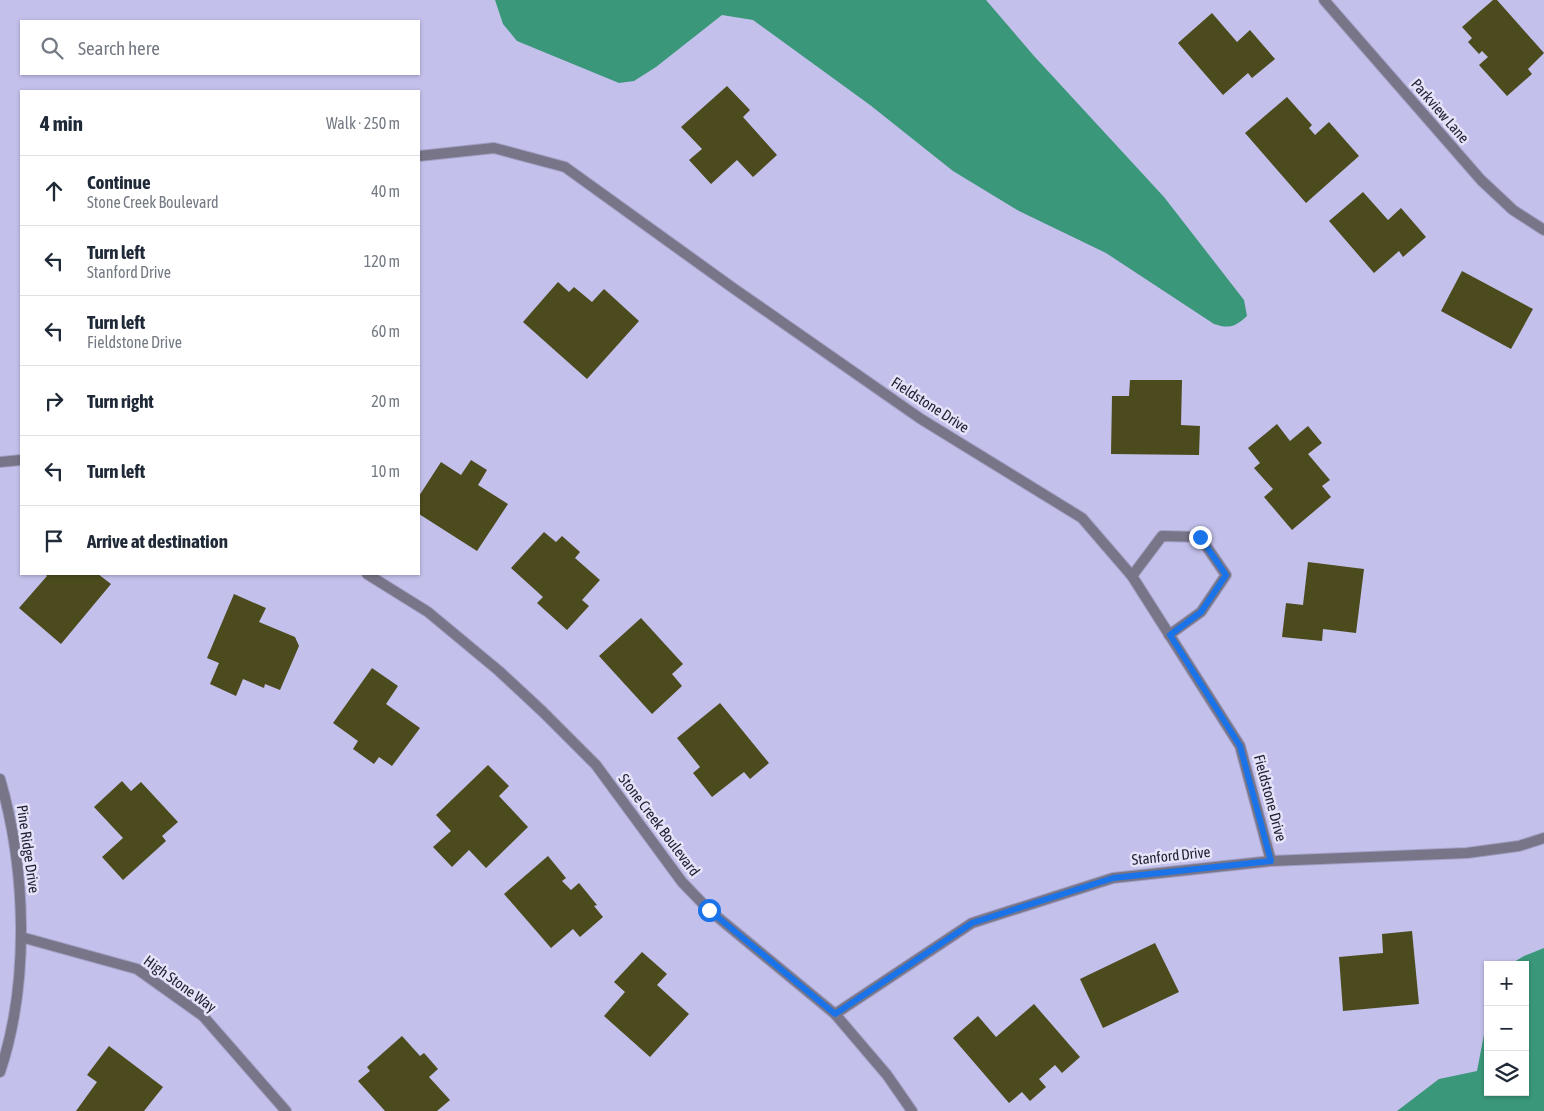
<!DOCTYPE html>
<meta charset="utf-8">
<style>
:root{--surface:#fff;--page:#f2f2f3;--text:#1f2937;--muted:#747a83;--line:#e0e1e3}
body{margin:0;font-family:"Asap Condensed",sans-serif;background:var(--page);color:var(--text)}
.controls{position:absolute;right:15px;bottom:15px;display:grid;overflow:hidden;border-radius:0px;box-shadow:0 1px 4px #0004}
.controls button{width:45px;height:45px;display:grid;place-items:center;padding:0;border:0;border-bottom:1px solid var(--line);background:var(--surface);color:var(--text);font:25px sans-serif}
.stop{position:absolute;width:15px;height:15px;margin:-11px;border:4px solid #1a73e8;border-radius:50%;background:#fff}
.stop.end{background:#1a73e8;border-color:#fff;box-shadow:0 1px 5px #0008}
.list{margin:0;padding:0;list-style:none}
h2{display:flex;justify-content:space-between;align-items:center;height:65px;margin:0;padding:0 20px;font-size:21px}
h2 small{font-size:16px;font-weight:400;color:var(--muted)}
.list li{display:grid;grid-template-columns:32px 1fr auto;gap:15px;align-items:center;box-sizing:border-box;height:70px;padding:0 20px;border-top:1px solid var(--line)}
.list b{display:block;font-size:19px;white-space:nowrap}
.list p{margin:0;font-size:16px;white-space:nowrap;color:var(--muted)}
.list em{font-size:16px;font-style:normal;color:var(--muted)}
.icon{flex:none;width:28px;height:28px;fill:none;stroke:currentColor;stroke-width:2;stroke-linecap:round;stroke-linejoin:round}
.map{position:relative;flex:none;width:1544px;height:1111px;overflow:hidden}
.search{position:absolute;background:var(--surface);box-shadow:0 1px 4px #0004;left:20px;top:20px;width:400px;height:55px;display:flex;align-items:center;gap:12px;box-sizing:border-box;padding:0 18px;border-radius:0px;color:var(--muted);font-size:19px}
.panel{position:absolute;background:var(--surface);box-shadow:0 1px 4px #0004;left:20px;top:90px;width:400px;height:485px;border-radius:0px}
.map>svg:first-child{display:block}
.water{fill:#3a9779}
.building{fill:#4c4b1d}
.lines{fill:none;stroke-linecap:round;stroke-linejoin:round}
.minor-casing{stroke:#a3a0c5;stroke-width:12}
.minor{stroke:#777587;stroke-width:10}
.route{stroke:#1a73e8;stroke-width:6}
.labels{text-anchor:middle;stroke-width:5;stroke-linejoin:round;paint-order:stroke}
.street-label{font-size:15px;fill:#211f2f;stroke:#e5e3f9}
</style>
<div class="map">
<svg width="1544" height="1111" viewBox="0 0 1544 1111">
<rect width="100%" height="100%" fill="#c3c0eb"/>
<!-- water -->
<g class="water">
<path d="M495,0h491l48,56 130,141 80,103 3,16c-12,11 -18,13 -33,8l-108,-71 -87,-42 -66,-40 -83,-66 -117,-85 -31,-5 -66,52 -22,14 -15,2 -102,-42 -14,-17z"/>
<path d="M1544,948v163h-147l42,-32 38,-8 11,-57v78h37v-127h-16l15,-9z"/>
</g>
<!-- building -->
<g class="building">
<path d="M1493,0h4l47,53 -16,16 4,5 -25,22 -28,-31 9,-8 -6,-6 -3,3 -11,-12 4,-4 -10,-11z"/>
<path d="M1212,13l25,29 13,-12 25,29 -23,19 -4,-5 -25,22 -45,-52z"/>
<path d="M727,86l23,24 -7,7 34,38 -24,22 -16,-17 -26,24 -22,-24 13,-11 -21,-22z"/>
<path d="M1287,97l25,28 -3,3 6,7 14,-13 30,34 -53,47 -61,-70z"/>
<path d="M1363,192l25,28 13,-12 25,29 -23,20 -4,-6 -25,22 -45,-52z"/>
<path d="M1462,271l71,38 -22,40 -70,-38z"/>
<path d="M558,282l11,10 5,-5 18,15 12,-13 35,32 -52,58 -64,-57z"/>
<path d="M1130,380h52l-1,45 19,1 -1,29 -88,-1 1,-58h17z"/>
<path d="M1277,424l13,17 18,-15 14,17 -14,11 22,26 -8,6 9,11 -39,33 -28,-33 9,-8 -19,-21 6,-5 -12,-15z"/>
<path d="M471,460l16,10 -9,15 30,19 -31,47 -58,-37v-18l22,-34 20,13z"/>
<path d="M544,532l12,10 6,-6 18,16 -5,6 25,22 -18,20 7,6 -22,24 -30,-27 6,-6 -32,-29z"/>
<path d="M1308,562l56,7 -8,64 -33,-4 -1,12 -40,-4 4,-34 17,2z"/>
<path d="M45,574h53l13,10 -50,60 -42,-36 28,-32z"/>
<path d="M234,594l32,14 -7,14 36,15 4,9 -19,44 -15,-6 -1,4 -21,-9 -7,17 -26,-12 9,-21 -12,-5z"/>
<path d="M641,618l42,46 -11,10 10,12 -30,28 -53,-58z"/>
<path d="M372,668l26,18 -12,18 34,24 -28,38 -13,-9 -5,7 -21,-15 5,-8 -25,-18z"/>
<path d="M720,703l49,60 -19,16 -6,-7 -32,25 -19,-24 7,-6 -23,-29z"/>
<path d="M488,765l21,21 -10,10 29,31 -42,41 -17,-18 -17,17 -19,-20 18,-16 -15,-16z"/>
<path d="M122,781l9,10 10,-9 37,40 -16,14 4,5 -43,39 -21,-23 21,-19 -29,-31z"/>
<path d="M548,856l18,22 -4,3 9,9 8,-7 18,22 -3,1 9,11 -23,20 -7,-8 -22,19 -47,-54z"/>
<path d="M1412,931l7,73 -76,7 -4,-54 44,-4 -1,-19z"/>
<path d="M1155,943l24,49 -76,36 -23,-49z"/>
<path d="M642,952l25,22 -10,11 32,29 -39,43 -46,-41 21,-24 -11,-10z"/>
<path d="M1034,1004l46,53 -18,16 -7,-8 -16,14 7,8 -16,14 -8,-9 -13,11 -56,-65 25,-22 18,21z"/>
<path d="M402,1036l18,20 4,-3 14,16 -9,8 21,23 -13,11h-52l-27,-30 12,-10 -3,-4z"/>
<path d="M109,1046l54,41 -19,24h-68l21,-29 -10,-7z"/>
</g>
<g class="lines">
<defs>
<g id="minor">
<path d="M1324,0l157,180 32,30 31,20"/>
<path d="M419,156l75,-8 71,19 168,121 188,131 161,99 50,58 108,170 31,115"/>
<path d="M0,462l21,-2"/>
<path d="M367,574l61,38 71,59 43,40 54,54 86,117 27,28 126,104 52,61 25,36"/>
<path d="M1132,576l30,-40 38,1 26,38 -25,37 -32,23"/>
<path d="M0,779c26,90 30,203 0,293"/>
<path d="M21,937l116,32 66,47 83,95"/>
<path d="M835,1014l137,-91 141,-45 158,-17 196,-8 52,-7 25,-8"/>
</g>
</defs>
<!-- minor casing -->
<use href="#minor" class="minor-casing"/>
<!-- minor -->
<use href="#minor" class="minor"/>
</g>
<g class="lines">
<!-- route -->
<path class="route" d="M709,910l126,104 137,-91 141,-45 158,-17 -31,-115 -70,-111 31,-23 25,-37 -26,-38"/>
</g>
<g class="labels">
<!-- street labels -->
<g class="street-label">
<text transform="translate(1440 111) rotate(49)" y="5">Parkview Lane</text>
<text transform="translate(930 405) rotate(33)" y="5">Fieldstone Drive</text>
<text transform="translate(1270 798) rotate(75)" y="5">Fieldstone Drive</text>
<text transform="translate(659 825) rotate(53)" y="5">Stone Creek Boulevard</text>
<text transform="translate(28 849) rotate(82)" y="5">Pine Ridge Drive</text>
<text transform="translate(1171 856) rotate(-6)" y="5">Stanford Drive</text>
<text transform="translate(180 984) rotate(36)" y="5">High Stone Way</text>
</g>
</g>
</svg>
<div class="controls">
<button>+</button>
<button>−</button>
<button><svg class="icon" aria-label="layers" viewBox="0 0 24 24"><path d="M12 4l9 5-9 5-9-5zM3 14l9 5 9-5"/></svg></button>
</div>
<div class="stop" style="left:709px;top:910px"></div>
<div class="stop end" style="left:1200px;top:537px"></div>
<div class="search"><svg class="icon" aria-label="search" viewBox="0 0 24 24"><circle cx="10" cy="10" r="6"/><path d="M15 15l6 6"/></svg>Search here</div>
<section class="panel">
<h2>4 min<small>Walk · 250 m</small></h2>
<ul class="list">
<li><svg class="icon" aria-label="ahead" viewBox="0 0 24 24"><path d="M12 20V5M6 11l6-6 6 6"/></svg><div><b>Continue</b><p>Stone Creek Boulevard</p></div><em>40 m</em></li>
<li><svg class="icon" aria-label="left" viewBox="0 0 24 24"><path d="M17 20v-9H6M10 6l-5 5 5 5"/></svg><div><b>Turn left</b><p>Stanford Drive</p></div><em>120 m</em></li>
<li><svg class="icon" aria-label="left" viewBox="0 0 24 24"><path d="M17 20v-9H6M10 6l-5 5 5 5"/></svg><div><b>Turn left</b><p>Fieldstone Drive</p></div><em>60 m</em></li>
<li><svg class="icon" aria-label="right" viewBox="0 0 24 24"><path d="M7 20v-9h11M14 6l5 5-5 5"/></svg><div><b>Turn right</b></div><em>20 m</em></li>
<li><svg class="icon" aria-label="left" viewBox="0 0 24 24"><path d="M17 20v-9H6M10 6l-5 5 5 5"/></svg><div><b>Turn left</b></div><em>10 m</em></li>
<li><svg class="icon" aria-label="arrive" viewBox="0 0 24 24"><path d="M6 21V4h12l-3 4 3 4H6"/></svg><div><b>Arrive at destination</b></div></li>
</ul>
</section>
</div>
